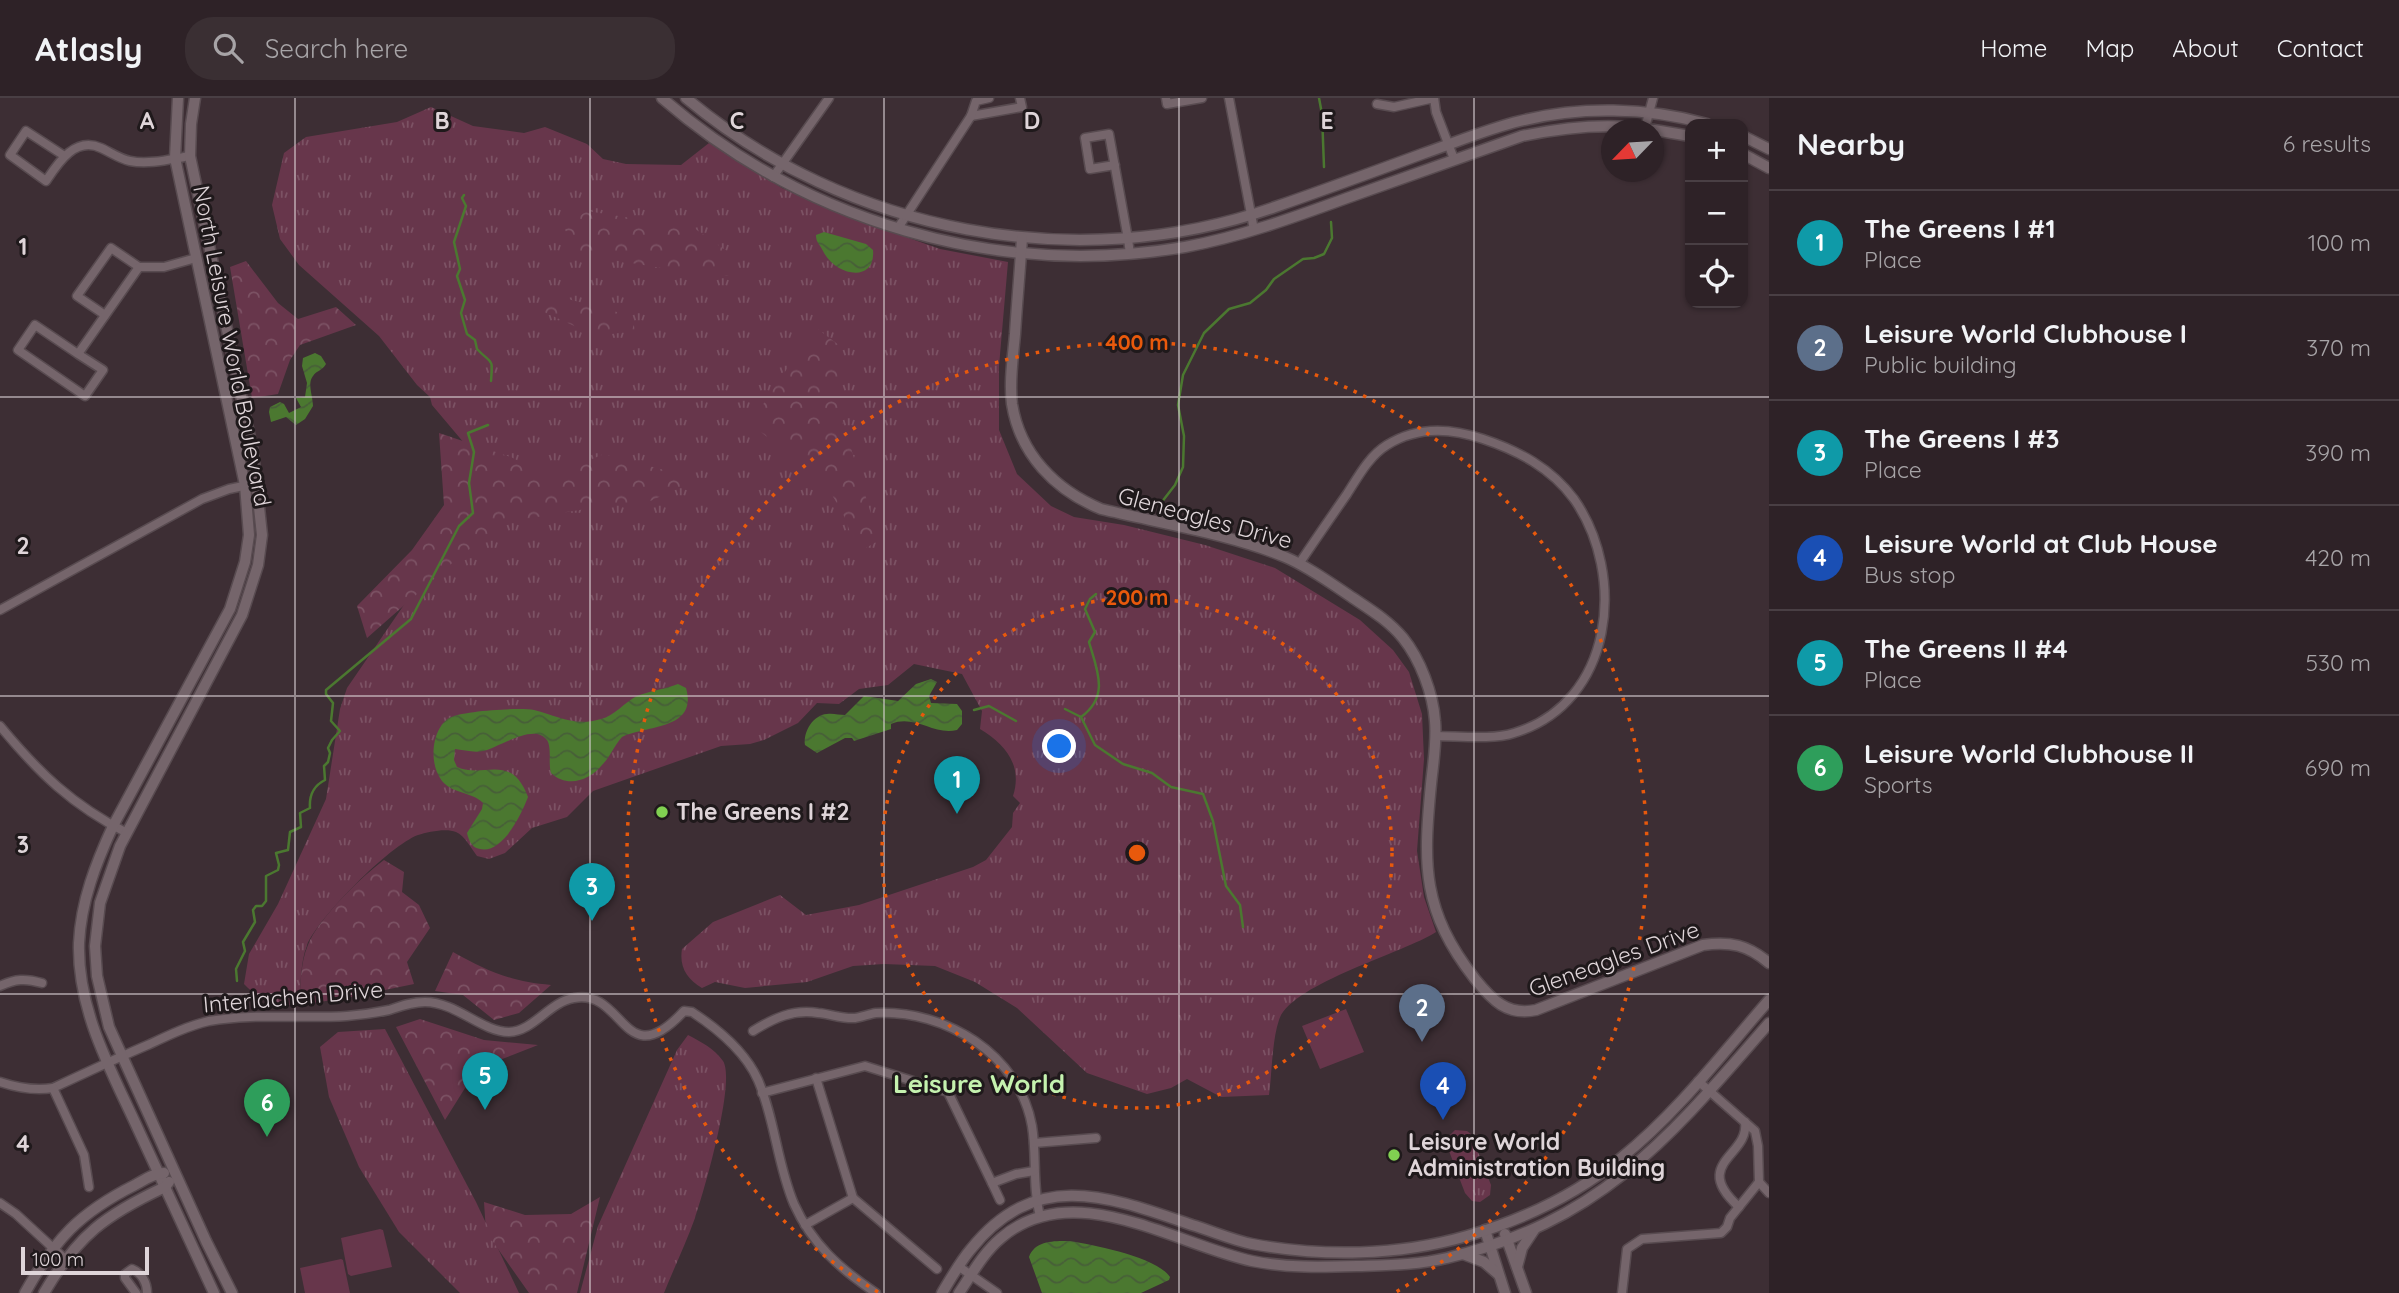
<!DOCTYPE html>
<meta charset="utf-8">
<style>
:root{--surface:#2e2227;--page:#3a2f33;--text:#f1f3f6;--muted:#a7a4a7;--line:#493f44;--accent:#81d051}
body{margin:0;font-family:Quicksand,sans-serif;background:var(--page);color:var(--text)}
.controls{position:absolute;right:21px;top:21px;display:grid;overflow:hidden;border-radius:14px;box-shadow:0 2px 5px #0004}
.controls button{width:63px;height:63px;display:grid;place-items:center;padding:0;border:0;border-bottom:2px solid var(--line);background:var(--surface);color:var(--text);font:35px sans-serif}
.compass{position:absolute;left:1601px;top:21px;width:63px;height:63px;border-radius:50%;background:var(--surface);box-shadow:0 2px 5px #0004;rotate:245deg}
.scale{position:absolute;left:21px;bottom:18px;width:128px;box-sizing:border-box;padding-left:7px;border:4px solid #dfd5d9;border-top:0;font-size:19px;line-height:24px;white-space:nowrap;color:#dfd5d9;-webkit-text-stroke:5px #1f191b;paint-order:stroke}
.you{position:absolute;left:1060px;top:649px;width:24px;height:24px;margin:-18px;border:5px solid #fff;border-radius:50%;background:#1a73e8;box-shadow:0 0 0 10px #1a73e833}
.badge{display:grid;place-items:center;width:46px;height:46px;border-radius:50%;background:var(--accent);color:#fff;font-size:23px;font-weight:700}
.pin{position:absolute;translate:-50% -58px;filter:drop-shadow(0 2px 4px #0008)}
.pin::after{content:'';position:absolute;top:37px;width:24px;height:21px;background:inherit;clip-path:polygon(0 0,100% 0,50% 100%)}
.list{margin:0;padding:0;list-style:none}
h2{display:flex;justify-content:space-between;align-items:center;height:91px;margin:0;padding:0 28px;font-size:30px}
h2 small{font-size:23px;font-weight:400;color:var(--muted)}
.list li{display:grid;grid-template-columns:46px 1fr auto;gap:21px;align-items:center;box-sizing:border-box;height:105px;padding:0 28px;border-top:2px solid var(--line)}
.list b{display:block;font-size:26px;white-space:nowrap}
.list p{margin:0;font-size:23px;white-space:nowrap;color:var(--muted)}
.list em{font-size:23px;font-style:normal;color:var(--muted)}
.icon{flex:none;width:38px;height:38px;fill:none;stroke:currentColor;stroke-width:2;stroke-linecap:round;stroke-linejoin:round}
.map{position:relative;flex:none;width:1769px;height:1195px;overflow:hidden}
header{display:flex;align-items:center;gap:42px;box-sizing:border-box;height:98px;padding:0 35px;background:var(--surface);border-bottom:2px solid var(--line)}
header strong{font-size:33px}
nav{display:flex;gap:38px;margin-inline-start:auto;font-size:24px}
.search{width:490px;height:63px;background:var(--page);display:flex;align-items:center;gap:18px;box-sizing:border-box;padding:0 24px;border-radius:28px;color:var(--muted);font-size:26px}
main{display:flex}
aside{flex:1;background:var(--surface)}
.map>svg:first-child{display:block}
.grass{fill:url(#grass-tufts)}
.forest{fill:url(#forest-crowns)}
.park{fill:#67364b}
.water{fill:url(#water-waves)}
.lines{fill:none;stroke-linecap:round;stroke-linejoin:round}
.stream{stroke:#4b7830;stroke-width:2.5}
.minor-casing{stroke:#584b50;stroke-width:11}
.tertiary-casing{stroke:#584b50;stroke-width:13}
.minor{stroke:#75656b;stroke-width:8}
.tertiary{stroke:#75656b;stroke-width:10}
.grid{fill:none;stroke:#dfd5d9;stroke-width:2;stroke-opacity:0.55}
.ring{fill:none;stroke:#e8590c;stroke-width:3.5;stroke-dasharray:3.5 7}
.poi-dot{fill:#81d051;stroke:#1f191b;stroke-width:2.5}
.labels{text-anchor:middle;stroke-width:6;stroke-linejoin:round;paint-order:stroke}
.street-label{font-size:23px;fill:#dfd5d9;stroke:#1f191b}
.poi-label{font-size:23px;font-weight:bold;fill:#dfd5d9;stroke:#1f191b;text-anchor:start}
.quarter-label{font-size:26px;font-weight:bold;fill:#c5f2af;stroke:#1f191b}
.grid-label{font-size:23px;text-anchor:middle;font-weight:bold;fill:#dfd5d9;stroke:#1f191b;stroke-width:6;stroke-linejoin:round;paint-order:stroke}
.centre{fill:#e8590c;stroke:#1f191b;stroke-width:3.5}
.ring-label{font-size:21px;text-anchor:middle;font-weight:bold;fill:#e8590c;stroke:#1f191b;stroke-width:6;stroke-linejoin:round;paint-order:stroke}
</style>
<header>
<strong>Atlasly</strong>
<div class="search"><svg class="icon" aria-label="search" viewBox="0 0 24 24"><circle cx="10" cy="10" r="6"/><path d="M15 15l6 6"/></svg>Search here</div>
<nav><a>Home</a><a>Map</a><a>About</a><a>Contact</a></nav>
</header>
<main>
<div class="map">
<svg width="1769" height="1195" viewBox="0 0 1769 1195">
<defs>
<pattern id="grass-tufts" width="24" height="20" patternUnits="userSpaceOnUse" patternTransform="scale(1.75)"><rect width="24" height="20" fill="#67364b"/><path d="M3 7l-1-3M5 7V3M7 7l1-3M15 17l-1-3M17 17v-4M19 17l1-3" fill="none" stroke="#7c5264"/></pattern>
<pattern id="forest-crowns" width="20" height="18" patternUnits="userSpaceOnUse" patternTransform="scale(1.75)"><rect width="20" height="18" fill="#67364b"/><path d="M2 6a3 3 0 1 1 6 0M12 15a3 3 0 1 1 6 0" fill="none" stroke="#7c5264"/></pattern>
<pattern id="water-waves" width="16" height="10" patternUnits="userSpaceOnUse" patternTransform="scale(1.75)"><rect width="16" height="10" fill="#4b7830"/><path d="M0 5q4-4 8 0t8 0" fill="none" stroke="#475f38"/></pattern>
</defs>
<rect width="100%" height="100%" fill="#3d2e34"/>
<!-- grass -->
<g class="grass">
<path d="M431,9l42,19 51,7 21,-6 42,17 16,15 23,5 55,1 28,-22 73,45 93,38 65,23 68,13 -9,104v64l18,44 34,32 23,11 50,8 81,20 70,23 85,52 33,30 16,22 13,42 2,45 -7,92 7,46 12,35c-32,21 -146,52 -157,88 -7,20 -7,53 -10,75l-48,2 -34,-18 -16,9 -24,6 -60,-21 -70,-65 -42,-26 -40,-16 -51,-2 -31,2 -46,16 -62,6 -30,-6 -13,6c-15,-9 -23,-21 -20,-39l31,-27 67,-27 26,20 53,-10 114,-38 13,-7 26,-33 1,-14 7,-10 -7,-7c10,-31 -8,-52 -33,-67l2,-18 -20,-37 -48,-10 -26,21 -29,4 -20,15 -22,-1 -19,20 -34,17 -14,4 -29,2 -128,45 -26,26 -35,11 -27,25 -16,6 -12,-3c-6,-8 -12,-20 -21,-24 -10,-4 -28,0 -38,3 -28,10 -100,83 -111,110 -7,18 -6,41 -8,60 -27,0 -36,-2 -55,-21l5,-30 29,-50 48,-105 14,-90 7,-21 98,-143 25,-95 -38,-45 -2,-8 -13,-12 -38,-49 -80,-71 -19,-26 -8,-34 12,-52 22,-16 91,-15z"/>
<path d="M385,931l91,173 43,91h-59l-61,-61 -40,-65 -30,-70 -9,-50 18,-15z"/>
<path d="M688,937c13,7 26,13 35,26 13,20 -19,131 -28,157 -9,25 -21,50 -31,75h-84l18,-67 79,-176z"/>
<path d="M1455,1032l12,1 4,3 20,51 -1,10 -10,7 -8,-1 -7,-8 -19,-50 1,-5z"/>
</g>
<!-- forest -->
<g class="forest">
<path d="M587,113l107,17 34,24 3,24 -52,-5 -101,-17 -15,-28z"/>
<path d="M246,163l32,42 20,16 38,-12 20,18 -56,20 -10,15 -12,34 -26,4 -22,-131z"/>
<path d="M555,200h9l68,18 3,15 -39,5 -52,-24 -4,-7z"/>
<path d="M815,229l25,19 -1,63 40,131 -21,13 -14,-37 -21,-37 -73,-55z"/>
<path d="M439,335l72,24 38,20 55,-23 94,25 -52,24 -36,2 -103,17 -48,35 -92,81 -10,-32 55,-56 32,-45z"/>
<path d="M384,762l20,12 -2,20 17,13 11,23 -23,34 7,22 -68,14 -47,7c2,-19 1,-42 9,-60 10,-26 53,-68 76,-85z"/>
<path d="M453,854c34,19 59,30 98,33l-32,28 -25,7 -31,-25 -28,-4z"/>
<path d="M420,921l64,21 54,5 -61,24 -32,51 -49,-93z"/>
<path d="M600,1099l-23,96h-48l-43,-61 -2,-30 41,13 46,-1z"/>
</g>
<!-- park -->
<g class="park">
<path d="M1346,911l18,43 -44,17 -18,-43z"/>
<path d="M380,1131l3,1 9,37 -41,9 -3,-2 -7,-36z"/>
<path d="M341,1161l2,1 7,33h-45l-5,-25z"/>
</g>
<!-- water -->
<g class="water">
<path d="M824,134l42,12 7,6c3,34 -38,26 -50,1 -3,-7 -7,-8 -7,-16z"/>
<path d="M315,255l6,3 5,8c-4,7 -9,6 -13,12 -6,7 0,20 0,30l-8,13 -9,6 -10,-8 -15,5 -2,-10 1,-5 10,-5 4,2 5,9 12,-6 -5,-9 9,-1 2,-14 -5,-17 1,-8z"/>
<path d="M931,581l6,3 -8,14 2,7 26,1 5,7v13l-5,6c-23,6 -42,-16 -66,-6v5l-37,12 -2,-3h-7l-28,15 -12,-8c-2,-13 8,-30 22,-31 6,-1 12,1 18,1l19,-19 34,5 18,-17z"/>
<path d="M678,586l8,4c12,42 -39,37 -64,49 -8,9 -12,20 -20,28 -13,16 -35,23 -51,8 -3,-10 1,-25 -4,-33 -13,-18 -49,8 -64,11 -8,2 -20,-1 -28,-2l-1,11 3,7c27,12 54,-15 71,30 -6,16 -25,57 -48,52 -8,-1 -11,-8 -13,-16l15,-24 1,-6c-10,-11 -30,-9 -41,-22 -9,-12 -10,-28 -7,-41 2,-8 7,-18 14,-22 11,-7 71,-11 85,-8 24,6 40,17 67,9 13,-3 24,-17 36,-23 13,-5 28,-7 41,-12z"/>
<path d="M1070,1143c24,4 87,16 100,36l-1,3 -28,13h-99l-13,-36c6,-17 26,-16 41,-16z"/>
</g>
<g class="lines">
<!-- stream -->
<g class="stream">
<path d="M1319,0l3,16 2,53"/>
<path d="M464,97l-2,3 4,8 -12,36 6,27 -3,7 8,24 -4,13 6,21 8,6 2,9c15,16 16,7 14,32"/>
<path d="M1161,405l14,-18 8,-18 1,-31 -6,-31 5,-30 21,-42 25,-24 21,-6 16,-13 8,-11 29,-20 11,-1 10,-4 8,-16 -1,-16"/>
<path d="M1096,496l-6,5 -5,10 10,23 -6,10c8,28 21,54 -8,75l14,28 28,19 29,9 19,14 32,7 10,27 13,65 14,19 3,22"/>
<path d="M1065,611l16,8"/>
<path d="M974,612l15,-4 27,15"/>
<path d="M237,883l-1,-12 9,-18 -2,-9 12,-20 -2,-12 3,-4h6l4,-5v-25l12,-6 1,-5 -3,-12 12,-3 2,-18 11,-5 -1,-14 10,-5c-1,-13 3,-22 15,-28l-1,-14 4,-4 2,-9 -2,-5 4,-8 8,-9 -9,-10 2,-18 -7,-9v-4l85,-71 48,-93 14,-13 -4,-30 5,-31 -6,-19 20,-8"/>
</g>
<defs>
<g id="minor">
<path d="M1166,0l1,6 35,-6"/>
<path d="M1229,0l25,132"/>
<path d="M1434,0l2,14 18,47"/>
<path d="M1377,6l17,3 40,-9"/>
<path d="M971,18l51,-9 -2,-9"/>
<path d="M1645,30l8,-30"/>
<path d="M63,57l-37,-24 -16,24 36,26c12,-18 29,-45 55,-33 9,4 19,11 29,13 19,4 41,-2 60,-5"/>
<path d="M1115,67l-25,4 -5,-31 24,-4 19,105 2,15"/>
<path d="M773,79l56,-79"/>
<path d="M898,130l73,-112 5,-15 13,-3"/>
<path d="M105,217l-28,-19 34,-48 28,19"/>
<path d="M78,256l25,16 -18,26 -67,-46 17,-25 43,29 61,-87h25l32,-9"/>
<path d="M1299,466c16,-24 32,-47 48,-70 11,-17 22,-38 40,-49 30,-19 64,-17 96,-6 36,12 68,29 91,60 53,76 40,204 -60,234 -21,7 -56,3 -79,3"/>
<path d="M0,512l202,-111 27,-10 29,-6"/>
<path d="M0,628c39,47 72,79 127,107"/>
<path d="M0,888c15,-7 25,-8 42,-3"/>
<path d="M753,933c21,-13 40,-22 65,-18 13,1 24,6 37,5 7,-1 14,-4 21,-5 70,-3 143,41 156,113 5,30 0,60 8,90"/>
<path d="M816,980l37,120 84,71"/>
<path d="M1698,983l57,50 3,15 1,36 10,11"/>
<path d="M0,984c18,6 34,9 53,6 32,-15 64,-30 97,-44 19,-9 38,-18 59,-23 45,-8 92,-2 138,-5 14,-1 28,-3 42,-6 12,-4 23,-8 36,-8 31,0 57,30 84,30 25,-1 40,-30 65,-34 51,-10 49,79 110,13l8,1c26,17 53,39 66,68 17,39 19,84 36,124 18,40 46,65 82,89"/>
<path d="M53,990l31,67 5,32"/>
<path d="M762,995l103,-27 83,26 44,91 24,-9 18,-3"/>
<path d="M1034,1045l62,-5"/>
<path d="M992,1085l8,17"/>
<path d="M0,1105l16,11 49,45"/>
<path d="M1739,1109c-49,-44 11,-51 6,-85"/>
<path d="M805,1127l48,-27"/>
<path d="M958,1168l39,27"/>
<path d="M136,1195l-11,-15v-4l7,-5c10,4 15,14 15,24"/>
<path d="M1622,1195l5,-44 15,-10 79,-6 6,-6 3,-9 29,-36"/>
</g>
<g id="tertiary">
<path d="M178,0l-3,60 70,327 4,50 -4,27 -15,47 -117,217c-17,37 -32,75 -34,117 -2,67 32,127 59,186 25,55 51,109 76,164"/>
<path d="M195,0l-4,26 -1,32 63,296 9,83 -4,30 -16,50 -122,231 -20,57 -5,43 2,30 12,51 97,214 26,52"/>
<path d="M662,0c143,124 335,181 523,149 55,-10 110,-30 162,-49 59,-21 117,-42 175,-62 43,-9 87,-14 131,-6"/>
<path d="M686,0c161,135 391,179 589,109 49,-17 98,-35 147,-53 32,-11 65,-25 98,-33 60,-15 127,-14 187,3"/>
<path d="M1654,32l36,6"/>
<path d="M1743,38l26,13"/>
<path d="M1743,56l26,14"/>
<path d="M1022,140c-2,32 -5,64 -7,96 -2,23 -6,48 -3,70 8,50 43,86 89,105 58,14 129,25 184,48 24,10 47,27 68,41 18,12 36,23 50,40 17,21 30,55 32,83 2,21 -2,43 -4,63 -8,82 -9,127 44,195 17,21 32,37 61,31l167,-65c27,-4 45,0 66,18"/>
<path d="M1485,1132l20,63"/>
<path d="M1505,1136l21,59"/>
<path d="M1463,1156l21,8 14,12"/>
<path d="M1517,1169l5,-19 12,-18"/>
<path d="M25,1195c30,-54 54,-80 110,-108 9,-5 19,-12 29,-12"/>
<path d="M44,1195c34,-58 61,-78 121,-106l4,-5"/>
<path d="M942,1195c9,-15 18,-31 29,-44 65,-81 137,-53 221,-24 20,6 40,15 60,19 70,13 146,12 215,-8 55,-16 110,-42 154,-78 56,-45 101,-104 148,-158"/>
<path d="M959,1195c13,-19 24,-40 42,-55 72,-62 173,6 251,23 35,7 70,6 105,5 31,-1 60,-1 90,-8 155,-37 223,-121 322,-235"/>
</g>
</defs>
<!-- minor casing -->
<use href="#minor" class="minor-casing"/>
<!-- tertiary casing -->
<use href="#tertiary" class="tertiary-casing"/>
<!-- minor -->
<use href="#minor" class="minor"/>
<!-- tertiary -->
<use href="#tertiary" class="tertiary"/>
</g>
<!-- grid -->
<path class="grid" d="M295,0v1195M590,0v1195M884,0v1195M1179,0v1195M1474,0v1195M0,299h1769M0,598h1769M0,896h1769"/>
<!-- distance rings -->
<g class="ring">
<circle cx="1137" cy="755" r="255"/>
<path d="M878 1194A510 510 0 1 1 1396 1194"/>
</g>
<!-- markers -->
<g class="poi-dot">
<circle cx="662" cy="714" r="7"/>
<circle cx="1394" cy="1057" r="7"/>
</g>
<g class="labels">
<!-- street labels -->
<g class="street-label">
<text transform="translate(232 248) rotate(79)" y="8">North Leisure World Boulevard</text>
<text transform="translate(1205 420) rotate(15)" y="8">Gleneagles Drive</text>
<text transform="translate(1614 861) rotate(-20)" y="8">Gleneagles Drive</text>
<text transform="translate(293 899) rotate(-5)" y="8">Interlachen Drive</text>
</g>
<!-- poi labels -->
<g class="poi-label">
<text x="676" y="722">The Greens I #2</text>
<text x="1408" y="1052">Leisure World<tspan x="1408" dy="26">Administration Building</tspan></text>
</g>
<!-- quarter labels -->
<g class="quarter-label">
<text x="979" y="995">Leisure World</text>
</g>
</g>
<g class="grid-label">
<text x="147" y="31">A</text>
<text x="442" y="31">B</text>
<text x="737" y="31">C</text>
<text x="1032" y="31">D</text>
<text x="1327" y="31">E</text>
<text x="23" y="157">1</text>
<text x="23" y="456">2</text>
<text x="23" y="755">3</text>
<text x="23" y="1054">4</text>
</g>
<circle cx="1137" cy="755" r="10" class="centre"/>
<g class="ring-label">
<text x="1137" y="252">400 m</text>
<text x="1137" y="507">200 m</text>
</g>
</svg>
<div class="controls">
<button>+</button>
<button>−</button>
<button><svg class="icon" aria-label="locate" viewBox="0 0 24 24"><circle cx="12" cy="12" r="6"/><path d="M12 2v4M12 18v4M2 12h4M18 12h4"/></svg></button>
</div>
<svg class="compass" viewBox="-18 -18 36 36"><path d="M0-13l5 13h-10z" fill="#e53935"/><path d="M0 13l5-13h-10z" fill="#a7a4a7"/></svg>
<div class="scale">100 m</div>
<div class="you"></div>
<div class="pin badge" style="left:957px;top:716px;background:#0f9aa8">1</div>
<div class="pin badge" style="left:1422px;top:944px;background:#5c6f8a">2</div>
<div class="pin badge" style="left:592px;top:823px;background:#0f9aa8">3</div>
<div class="pin badge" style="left:1443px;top:1022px;background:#1a4fb4">4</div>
<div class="pin badge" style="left:485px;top:1012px;background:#0f9aa8">5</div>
<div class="pin badge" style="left:267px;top:1039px;background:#2e9e5b">6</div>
</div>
<aside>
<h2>Nearby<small>6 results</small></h2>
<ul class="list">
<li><span class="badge" style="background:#0f9aa8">1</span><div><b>The Greens I #1</b><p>Place</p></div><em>100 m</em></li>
<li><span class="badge" style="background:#5c6f8a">2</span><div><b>Leisure World Clubhouse I</b><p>Public building</p></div><em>370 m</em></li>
<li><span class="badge" style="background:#0f9aa8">3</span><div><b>The Greens I #3</b><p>Place</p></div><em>390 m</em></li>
<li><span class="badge" style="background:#1a4fb4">4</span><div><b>Leisure World at Club House</b><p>Bus stop</p></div><em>420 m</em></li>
<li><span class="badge" style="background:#0f9aa8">5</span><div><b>The Greens II #4</b><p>Place</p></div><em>530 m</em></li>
<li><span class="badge" style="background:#2e9e5b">6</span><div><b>Leisure World Clubhouse II</b><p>Sports</p></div><em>690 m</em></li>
</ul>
</aside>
</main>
